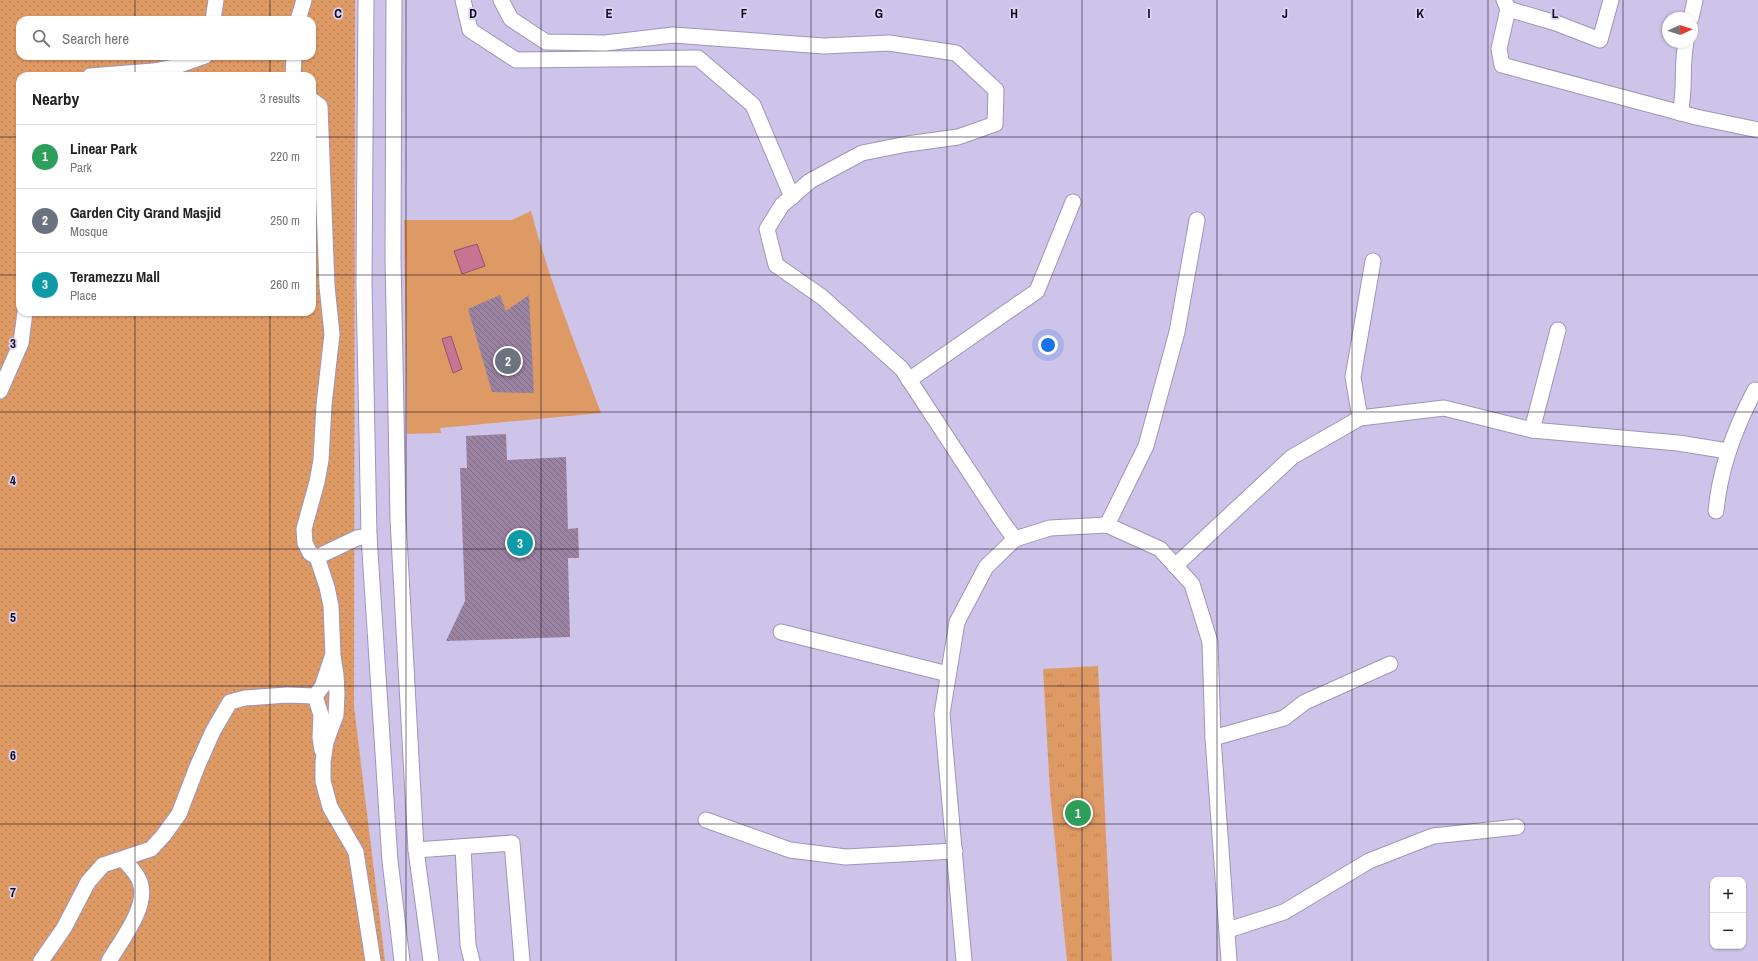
<!DOCTYPE html>
<meta charset="utf-8">
<style>
:root{--surface:#fff;--page:#f2f2f2;--text:#222;--muted:#767676;--line:#e0e0e0;--accent:#2563eb}
body{margin:0;font-family:"Archivo Narrow",sans-serif;background:var(--page);color:var(--text)}
.controls{position:absolute;right:12px;bottom:12px;display:grid;overflow:hidden;border-radius:8px;box-shadow:0 1px 3px #0004}
.controls button{width:36px;height:36px;display:grid;place-items:center;padding:0;border:0;border-bottom:1px solid var(--line);background:var(--surface);color:var(--text);font:20px sans-serif}
.compass{position:absolute;left:1662px;top:12px;width:36px;height:36px;border-radius:50%;background:var(--surface);box-shadow:0 1px 3px #0004;rotate:87deg}
.you{position:absolute;left:1048px;top:345px;width:14px;height:14px;margin:-10px;border:3px solid #fff;border-radius:50%;background:#1a73e8;box-shadow:0 0 0 6px #1a73e833}
.badge{display:grid;place-items:center;width:26px;height:26px;border-radius:50%;background:var(--accent);color:#fff;font-size:13px;font-weight:700}
.pin{position:absolute;translate:-50% -50%;border:2px solid #fff;box-shadow:0 1px 4px #0006}
.list{margin:0;padding:0;list-style:none}
h2{display:flex;justify-content:space-between;align-items:center;height:52px;margin:0;padding:0 16px;font-size:17px}
h2 small{font-size:13px;font-weight:400;color:var(--muted)}
.list li{display:grid;grid-template-columns:26px 1fr auto;gap:12px;align-items:center;box-sizing:border-box;height:64px;padding:0 16px;border-top:1px solid var(--line)}
.list b{display:block;font-size:15px;white-space:nowrap}
.list p{margin:0;font-size:13px;white-space:nowrap;color:var(--muted)}
.list em{font-size:13px;font-style:normal;color:var(--muted)}
.icon{flex:none;width:22px;height:22px;fill:none;stroke:currentColor;stroke-width:2;stroke-linecap:round;stroke-linejoin:round}
.map{position:relative;flex:none;width:1758px;height:961px;overflow:hidden}
.search{position:absolute;background:var(--surface);box-shadow:0 1px 3px #0004;left:16px;top:16px;width:300px;height:44px;display:flex;align-items:center;gap:10px;box-sizing:border-box;padding:0 14px;border-radius:12px;color:var(--muted);font-size:15px}
.panel{position:absolute;background:var(--surface);box-shadow:0 1px 3px #0004;left:16px;top:72px;width:300px;height:244px;border-radius:12px}
.map>svg:first-child{display:block}
.grass{fill:url(#grass-dots);fill-rule:evenodd}
.park{fill:url(#park-tufts)}
.garden{fill:#de9a65}
.water{fill:#c77492;stroke:#90546d}
.building{fill:url(#building-back-hatch)}
.lines{fill:none;stroke-linecap:round;stroke-linejoin:round}
.minor-casing{stroke:#9f95b9;stroke-width:17}
.minor{stroke:#fff;stroke-width:15}
.grid{fill:none;stroke:#0e0a16;stroke-width:1;stroke-opacity:0.55}
.grid-label{font-size:13px;text-anchor:middle;font-weight:bold;fill:#0e0a16;stroke:#dbd1f7;stroke-width:3.5;stroke-linejoin:round;paint-order:stroke}
</style>
<div class="map">
<svg width="1758" height="961" viewBox="0 0 1758 961">
<defs>
<pattern id="grass-dots" width="8" height="8" patternUnits="userSpaceOnUse"><rect width="8" height="8" fill="#de9a65"/><path d="M2 2h.1M6 6h.1" fill="none" stroke="#bd8357" stroke-width="1.8" stroke-linecap="round"/></pattern>
<pattern id="park-tufts" width="24" height="20" patternUnits="userSpaceOnUse"><rect width="24" height="20" fill="#de9a65"/><path d="M3 7l-1-3M5 7V3M7 7l1-3M15 17l-1-3M17 17v-4M19 17l1-3" fill="none" stroke="#bd8357"/></pattern>
<pattern id="building-back-hatch" width="6" height="6" patternUnits="userSpaceOnUse"><rect width="6" height="6" fill="#9b83a2"/><path d="M-1 5l2 2M0 0l6 6M5-1l2 2" fill="none" stroke="#7d6983"/></pattern>
</defs>
<rect width="100%" height="100%" fill="#cec4ea"/>
<!-- grass -->
<path class="grass" d="M0,0h355l-1,707 31,254h-385zM20,20h292v36h-292zM20,76h292v236h-292z"/>
<!-- park -->
<path class="park" d="M1098,666l14,295h-45l-17,-169 -7,-123z"/>
<!-- garden -->
<path class="garden" d="M531,211c18,69 45,135 70,202l-161,15 1,5 -34,1 -3,-214h108z"/>
<!-- water -->
<g class="water">
<path d="M477,244l8,22 -23,8 -8,-23z"/>
<path d="M451,336l11,33 -9,4 -11,-34z"/>
</g>
<!-- building -->
<g class="building">
<path d="M500,295l6,16 23,-16 5,98 -42,-1 -24,-83z"/>
<path d="M506,434l1,26 59,-3 2,72 10,-1 1,30h-11l2,79 -124,4 19,-40 -5,-133h7l-1,-32z"/>
</g>
<g class="lines">
<defs>
<g id="minor">
<path d="M366,0l-2,284 5,252 21,325 12,100"/>
<path d="M394,0l-1,257 5,262 18,331 15,111"/>
<path d="M463,0l7,30 46,30 182,-2 55,47 39,92"/>
<path d="M501,0l10,19 35,23 59,1 68,-8 151,11 65,-3 67,10 40,37 -1,34 -37,13 -51,7 -45,9 -52,28 -28,24 -15,24 9,36 46,32 80,72 99,151 14,19 -29,28 -29,55 -15,92 22,247"/>
<path d="M1504,0l4,9 -9,40 3,16 194,52 62,13"/>
<path d="M1508,9l48,14 44,17 11,-40"/>
<path d="M1691,18l4,-18"/>
<path d="M213,20l3,-20"/>
<path d="M298,20l6,-20"/>
<path d="M90,76l63,-5 21,-4 31,-11"/>
<path d="M293,76l1,-20"/>
<path d="M312,100l8,6 7,180 5,48 -8,71 -3,55 -4,22 -13,47 1,14 5,10 7,4"/>
<path d="M1680,113c6,-25 1,-47 6,-71"/>
<path d="M909,380l128,-89 36,-89"/>
<path d="M0,391l21,-48 4,-31"/>
<path d="M1360,418l-7,-41 20,-116"/>
<path d="M1532,430l26,-100"/>
<path d="M1716,511c4,-44 19,-83 39,-121"/>
<path d="M1107,525l39,-79 31,-114 20,-112"/>
<path d="M369,536l-12,2 -40,19 10,30 4,19 2,50 3,19 1,19 -1,21 -10,27 -3,20v19l7,26 26,45 17,109"/>
<path d="M1015,539l35,-11 57,-3 53,24 32,35 18,58 3,96 16,223"/>
<path d="M1175,566l117,-109 68,-39 84,-10 88,22 146,13 50,8"/>
<path d="M781,632l167,42"/>
<path d="M315,696l6,19 -1,22 2,13"/>
<path d="M1213,738l71,-20 21,-16 85,-38"/>
<path d="M706,820l84,30 56,7 109,-6"/>
<path d="M463,847l5,98 4,16"/>
<path d="M416,850l96,-7 10,118"/>
<path d="M1228,930l56,-18 85,-51 64,-25 84,-9"/>
<path d="M41,961l23,-33 24,-46 15,-17 48,-16 12,-13 16,-22 18,-47 16,-36 17,-29 15,-4 42,-3 28,1 7,-9 10,-30"/>
<path d="M109,961c12,-20 40,-55 31,-79 -3,-9 -11,-16 -17,-23"/>
</g>
</defs>
<!-- minor casing -->
<use href="#minor" class="minor-casing"/>
<!-- minor -->
<use href="#minor" class="minor"/>
</g>
<!-- grid -->
<path class="grid" d="M135,0v20M270,0v20M406,0v961M541,0v961M676,0v961M811,0v961M947,0v961M1082,0v961M1217,0v961M1352,0v961M1488,0v961M1623,0v961M135,56v20M270,56v20M0,137h20M312,137h1446M0,275h20M312,275h1446M135,312v649M270,312v649M0,412h1758M0,549h1758M0,686h1758M0,824h1758"/>
<g class="grid-label">
<text x="338" y="18">C</text>
<text x="473" y="18">D</text>
<text x="609" y="18">E</text>
<text x="744" y="18">F</text>
<text x="879" y="18">G</text>
<text x="1014" y="18">H</text>
<text x="1149" y="18">I</text>
<text x="1285" y="18">J</text>
<text x="1420" y="18">K</text>
<text x="1555" y="18">L</text>
<text x="13" y="348">3</text>
<text x="13" y="485">4</text>
<text x="13" y="622">5</text>
<text x="13" y="760">6</text>
<text x="13" y="897">7</text>
</g>
</svg>
<div class="controls">
<button>+</button>
<button>−</button>
</div>
<svg class="compass" viewBox="-18 -18 36 36"><path d="M0-13l5 13h-10z" fill="#e53935"/><path d="M0 13l5-13h-10z" fill="#767676"/></svg>
<div class="you"></div>
<div class="pin badge" style="left:1078px;top:813px;background:#2e9e5b">1</div>
<div class="pin badge" style="left:508px;top:361px;background:#6b7280">2</div>
<div class="pin badge" style="left:520px;top:543px;background:#0f9aa8">3</div>
<div class="search"><svg class="icon" aria-label="search" viewBox="0 0 24 24"><circle cx="10" cy="10" r="6"/><path d="M15 15l6 6"/></svg>Search here</div>
<section class="panel">
<h2>Nearby<small>3 results</small></h2>
<ul class="list">
<li><span class="badge" style="background:#2e9e5b">1</span><div><b>Linear Park</b><p>Park</p></div><em>220 m</em></li>
<li><span class="badge" style="background:#6b7280">2</span><div><b>Garden City Grand Masjid</b><p>Mosque</p></div><em>250 m</em></li>
<li><span class="badge" style="background:#0f9aa8">3</span><div><b>Teramezzu Mall</b><p>Place</p></div><em>260 m</em></li>
</ul>
</section>
</div>
